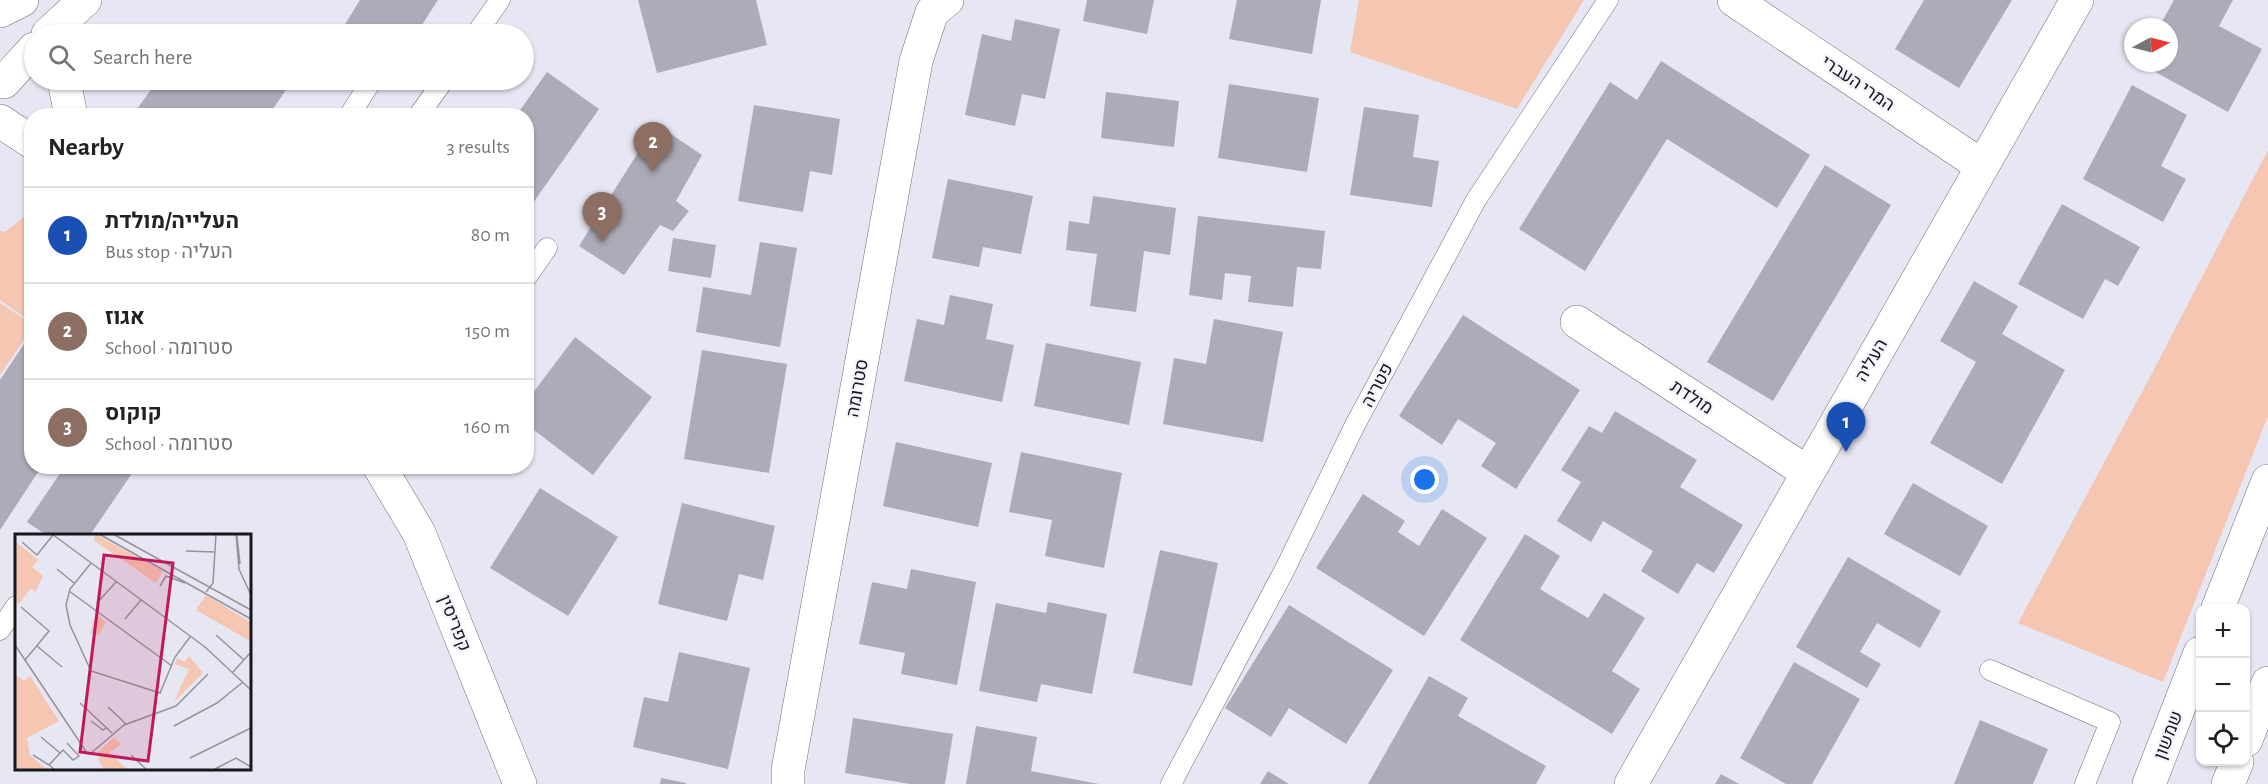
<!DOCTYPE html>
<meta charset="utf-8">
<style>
:root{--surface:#fff;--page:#f2f2f2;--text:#222;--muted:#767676;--line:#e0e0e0;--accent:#0f766e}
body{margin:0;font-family:"Alegreya Sans",Heebo,sans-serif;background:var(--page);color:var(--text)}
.controls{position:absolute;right:18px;bottom:18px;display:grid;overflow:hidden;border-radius:12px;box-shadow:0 2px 4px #0004}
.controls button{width:54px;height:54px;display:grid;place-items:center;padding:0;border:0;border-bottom:2px solid var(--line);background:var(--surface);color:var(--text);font:30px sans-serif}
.compass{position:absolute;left:2124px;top:18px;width:54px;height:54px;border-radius:50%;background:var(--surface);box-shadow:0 2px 4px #0004;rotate:83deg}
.you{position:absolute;left:1425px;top:480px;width:21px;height:21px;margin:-15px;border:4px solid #fff;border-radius:50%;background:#1a73e8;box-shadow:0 0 0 9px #1a73e833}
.badge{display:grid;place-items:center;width:39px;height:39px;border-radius:50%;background:var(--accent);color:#fff;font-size:20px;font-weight:700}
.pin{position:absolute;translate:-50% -50px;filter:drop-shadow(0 2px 3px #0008)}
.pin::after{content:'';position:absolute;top:32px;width:21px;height:18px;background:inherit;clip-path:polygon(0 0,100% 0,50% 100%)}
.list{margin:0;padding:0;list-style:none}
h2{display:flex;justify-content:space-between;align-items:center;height:78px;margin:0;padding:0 24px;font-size:26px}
h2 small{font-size:20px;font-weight:400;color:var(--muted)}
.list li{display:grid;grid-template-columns:39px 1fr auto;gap:18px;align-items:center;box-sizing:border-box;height:96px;padding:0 24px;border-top:2px solid var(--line)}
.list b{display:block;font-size:22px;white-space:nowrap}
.list p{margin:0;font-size:20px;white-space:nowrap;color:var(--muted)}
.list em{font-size:20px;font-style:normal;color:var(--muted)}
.icon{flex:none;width:33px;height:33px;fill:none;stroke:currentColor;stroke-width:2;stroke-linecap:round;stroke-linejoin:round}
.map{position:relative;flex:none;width:2268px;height:784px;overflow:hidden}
.search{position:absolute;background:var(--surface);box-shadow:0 2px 4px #0004;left:24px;top:24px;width:510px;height:66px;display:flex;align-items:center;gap:15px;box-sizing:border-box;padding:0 21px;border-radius:33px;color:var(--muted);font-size:22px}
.panel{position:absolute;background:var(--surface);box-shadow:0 2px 4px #0004;left:24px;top:108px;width:510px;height:366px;border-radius:24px}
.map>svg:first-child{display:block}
.green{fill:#f5c6b1}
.building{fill:#acacb8}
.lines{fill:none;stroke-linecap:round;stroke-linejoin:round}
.service-casing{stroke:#6e6e79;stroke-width:21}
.minor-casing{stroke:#6e6e79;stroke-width:34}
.tertiary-casing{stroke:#6e6e79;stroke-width:34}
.secondary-casing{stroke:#6e6e79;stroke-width:34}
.service{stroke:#fff;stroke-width:20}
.minor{stroke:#fff;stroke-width:33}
.tertiary{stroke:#fff;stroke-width:33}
.secondary{stroke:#fff;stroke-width:33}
.labels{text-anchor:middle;stroke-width:4.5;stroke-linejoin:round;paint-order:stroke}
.street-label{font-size:18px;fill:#17171c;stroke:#f4f4fe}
.inset-road{fill:none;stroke:#93949d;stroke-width:1.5}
.view{fill:#c2185b;fill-opacity:0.15;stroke:#c2185b;stroke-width:3}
.inset-edge{fill:none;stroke:#17171c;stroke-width:3}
</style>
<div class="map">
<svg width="2268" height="784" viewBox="0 0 2268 784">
<rect width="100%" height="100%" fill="#e6e7f3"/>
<!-- green -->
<g class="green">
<path d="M1359,0h225l-67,109 -167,-57z"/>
<path d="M2268,150v266l-105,266 -145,-59 132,-246z"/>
<path d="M25,216h6v106l-31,-22v-69l5,1z"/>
<path d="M0,303l32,21 -1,5 -31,46z"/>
</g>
<!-- building -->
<g class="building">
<path d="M360,0h78l-22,34h-77z"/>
<path d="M638,0h118l11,45 -110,28z"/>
<path d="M1087,0h67l-7,34 -64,-13z"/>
<path d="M1237,0h84l-9,54 -83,-15z"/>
<path d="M1924,0h88l-53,88 -64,-39z"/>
<path d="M2174,0h59l-14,26 43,23 -34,63 -89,-49h30v-36h-10z"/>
<path d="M1015,19l45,10 -15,70 -23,-5 -7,32 -50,-11 17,-81 29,7z"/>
<path d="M197,25l13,9h-20z"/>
<path d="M1661,61l149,94 -33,53 -110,-69 -82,132 -66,-42 91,-147 27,18z"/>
<path d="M547,72l52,37 -73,104v-97h-10z"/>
<path d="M158,80h114l14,10 -18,26h-136z"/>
<path d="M1229,84l90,14 -12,74 -89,-14z"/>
<path d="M2132,85l55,30 -26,51 25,13 -23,43 -80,-43z"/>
<path d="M1106,92l73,9 -5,46 -73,-9z"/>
<path d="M754,105l86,14 -8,56 -22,-4 -7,41 -65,-11z"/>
<path d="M1364,107l55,8 -6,42 26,4 -7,46 -82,-12z"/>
<path d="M656,124l46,31 -26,46 13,10 -16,20 -13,-6 -36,50 -45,-29z"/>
<path d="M1825,165l66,40 -118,196 -66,-39z"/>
<path d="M948,179l85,17 -12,58 -38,-7 -4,20 -47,-9z"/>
<path d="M1093,196l83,12 -6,47 -26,-4 -8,61 -46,-6 7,-52 -31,-4 3,-29 20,3z"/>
<path d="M2062,204l78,43 -22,39 -13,-7 -22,40 -65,-35z"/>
<path d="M1198,216l127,15 -4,38 -24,-2 -4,40 -45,-5 3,-26 -26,-3 -3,27 -33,-5z"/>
<path d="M673,238l43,7 -5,33 -43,-7z"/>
<path d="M760,242l37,6 -17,99 -84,-15 7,-45 48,8z"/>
<path d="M1974,281l44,25 -16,28 63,36 -63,114 -72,-41 46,-81 -36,-21z"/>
<path d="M950,295l43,9 -7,35 28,6 -12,57 -98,-21 13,-62 27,6z"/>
<path d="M1463,315l117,75 -64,99 -35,-23 15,-23 -38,-24 -16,26 -43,-29z"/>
<path d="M1214,319l69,13 -20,110 -100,-18 11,-66 32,6z"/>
<path d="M32,332v134h10l-42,64v-150z"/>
<path d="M575,337l77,60 -59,78 -67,-51v-22z"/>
<path d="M1046,343l95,19 -12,63 -95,-19z"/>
<path d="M702,350l85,14 -18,109 -85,-14z"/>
<path d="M1615,411l82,49 -17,27 63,38 -29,48 -17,-10 -19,31 -37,-23 12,-20 -50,-30 -12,21 -34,-21 24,-39 -20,-12 28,-44 13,7z"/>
<path d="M896,442l96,21 -14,64 -95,-21z"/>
<path d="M1021,452l101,21 -18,95 -59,-12 7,-36 -43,-8z"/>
<path d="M65,466h72l-47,69h-44l-19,-13z"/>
<path d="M1913,483l75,43 -28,50 -76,-42z"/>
<path d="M540,488l78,49 -50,79 -78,-48z"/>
<path d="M1363,494l42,27 -7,11 21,14 23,-37 45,29 -63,98 -108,-68z"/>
<path d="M682,503l93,23 -12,54 -24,-6 -12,47 -69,-17z"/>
<path d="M1525,534l35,22 -20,33 48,29 16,-25 41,25 -33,53 28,18 -28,45 -152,-94z"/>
<path d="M1160,550l58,13 -26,123 -59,-13z"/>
<path d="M1848,557l93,54 -21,37 -43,-25 -17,29 21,12 -14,24 -71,-41z"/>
<path d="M911,569l65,13 -19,103 -56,-11 4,-21 -46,-9 13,-62 35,7z"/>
<path d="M1048,602l59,12 -15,80 -51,-10 -4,18 -58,-11 17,-88 50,10z"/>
<path d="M1289,605l104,65 -47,74 -57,-36 -18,29 -46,-29z"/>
<path d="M679,652l71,16 -22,101 -95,-22 11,-50 24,5z"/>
<path d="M1794,662l66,37 -48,85h-26l-46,-26z"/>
<path d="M1429,676l39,22 -10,18 88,50 -10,18h-168z"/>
<path d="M853,718l100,16 -8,50h-35l-65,-11z"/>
<path d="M1980,720l68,29 -15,35h-79z"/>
<path d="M976,726l61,11 -6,34 68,13h-133z"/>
<path d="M1268,771l21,13h-29z"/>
<path d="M1721,774l18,10h-24z"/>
<path d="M661,778l25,5v1h-26z"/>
</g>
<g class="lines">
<defs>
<g id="service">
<path d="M476,34l24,-34"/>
<path d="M349,116l23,-36"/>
<path d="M418,116l26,-36"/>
<path d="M526,278l21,-30"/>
<path d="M0,630l16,-24"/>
<path d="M1990,670l120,52 -25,62"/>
<path d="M1171,784l114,-215 70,-144 121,-225 132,-200"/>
</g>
<g id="minor">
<path d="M1734,0l248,166"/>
<path d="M0,121l32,21"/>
<path d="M1577,322l230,150"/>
<path d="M379,466l40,67 101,251"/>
<path d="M788,784v-14l128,-709 16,-49 15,-12"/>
<path d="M1631,784l446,-784"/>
</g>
<g id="tertiary">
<path d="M0,11l22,-11"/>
<path d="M48,34l37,-34"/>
<path d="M64,80l7,36"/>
<path d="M4,82l30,-33"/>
</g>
<g id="secondary">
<path d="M2218,608l50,-127"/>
<path d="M2246,740l22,-57"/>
<path d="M2149,784l51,-131"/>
<path d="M2228,784l9,-22"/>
</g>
</defs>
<!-- service casing -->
<use href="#service" class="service-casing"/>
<!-- minor casing -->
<use href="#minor" class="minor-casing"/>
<!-- tertiary casing -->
<use href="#tertiary" class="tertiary-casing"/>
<!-- secondary casing -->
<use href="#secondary" class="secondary-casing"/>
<!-- service -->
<use href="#service" class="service"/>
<!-- minor -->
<use href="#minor" class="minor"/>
<!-- tertiary -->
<use href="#tertiary" class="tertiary"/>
<!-- secondary -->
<use href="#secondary" class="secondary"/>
</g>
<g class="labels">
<!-- street labels -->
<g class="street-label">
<text transform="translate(1858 83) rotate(34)" y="6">המרי העברי</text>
<text transform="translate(1871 360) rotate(-60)" y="6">העליה</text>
<text transform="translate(1377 385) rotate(-62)" y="6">פטריה</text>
<text transform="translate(857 388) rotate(-80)" y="6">סטרומה</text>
<text transform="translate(1692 397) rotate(33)" y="6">מולדת</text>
<text transform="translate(455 623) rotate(68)" y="6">קפריסין</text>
<text transform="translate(2168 735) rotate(-69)" y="6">שמשון</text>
</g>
</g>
<!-- overview -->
<g transform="translate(15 534)">
<rect width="236" height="236" fill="#e6e7f3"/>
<path d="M80,0l68,37 -7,12 -57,-39 -5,-4zM0,7l23,19 -6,7 11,9 -8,16 -4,-4 -12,16 -4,-3zM191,61l44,27v19l-54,-31zM81,79l10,9 -7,13 -9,-2zM174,122l14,17 -29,29 15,-33 -14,-5 2,-6 8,4zM0,140l9,7 6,-5 29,45 -32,17 3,17 16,14h-31zM99,203l7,7 -12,9 18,16h-23l-5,-8v-10z" fill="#f5c6b1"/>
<path class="inset-road" d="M37,0l153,113 46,43M84,0l152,85M98,0l138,76M221,0l3,35 12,26M222,2l3,28M7,8l15,13 16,-20M171,17l28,1M76,29l-21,26 -4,16 4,20 21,46 69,22 15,-36 15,-20M42,35l17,14M145,52l6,-10 19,7M54,57l103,75M191,58l7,-9 3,-49M82,69l19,-21M6,73l28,24 -24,29M110,85l16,-19M201,101l28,25M0,111l72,108M22,112l25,21M218,138l18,-20M65,169l32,30M93,173l18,17M76,187l12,9 3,-2M159,192l43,-23 26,-21M26,203l19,16M75,220l34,-29 52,-19 32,-32M18,221l16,10M116,221l15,14M175,224l61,-30M39,235l-5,-4 14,-15 10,10 6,-4 -12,-13M200,235l21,-11 15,9"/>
<path class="view" d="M89,21l69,8 -25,198 -68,-9z"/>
<rect width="236" height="236" class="inset-edge"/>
</g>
</svg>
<div class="controls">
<button>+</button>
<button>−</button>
<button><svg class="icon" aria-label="locate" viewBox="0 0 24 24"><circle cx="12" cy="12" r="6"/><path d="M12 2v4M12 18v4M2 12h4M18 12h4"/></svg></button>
</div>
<svg class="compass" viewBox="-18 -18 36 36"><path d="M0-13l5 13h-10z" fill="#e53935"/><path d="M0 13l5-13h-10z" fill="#767676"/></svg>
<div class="you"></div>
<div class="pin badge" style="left:1846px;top:452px;background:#1a4fb4">1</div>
<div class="pin badge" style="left:653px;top:172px;background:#8d6e63">2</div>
<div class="pin badge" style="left:602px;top:242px;background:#8d6e63">3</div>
<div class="search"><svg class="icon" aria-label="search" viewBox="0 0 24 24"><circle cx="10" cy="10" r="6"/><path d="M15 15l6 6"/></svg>Search here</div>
<section class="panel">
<h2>Nearby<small>3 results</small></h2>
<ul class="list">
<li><span class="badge" style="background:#1a4fb4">1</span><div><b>העלייה/מולדת</b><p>Bus stop · העליה</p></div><em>80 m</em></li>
<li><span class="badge" style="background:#8d6e63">2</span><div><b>אגוז</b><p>School · סטרומה</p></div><em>150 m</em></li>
<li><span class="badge" style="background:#8d6e63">3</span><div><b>קוקוס</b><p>School · סטרומה</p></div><em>160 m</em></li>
</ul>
</section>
</div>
